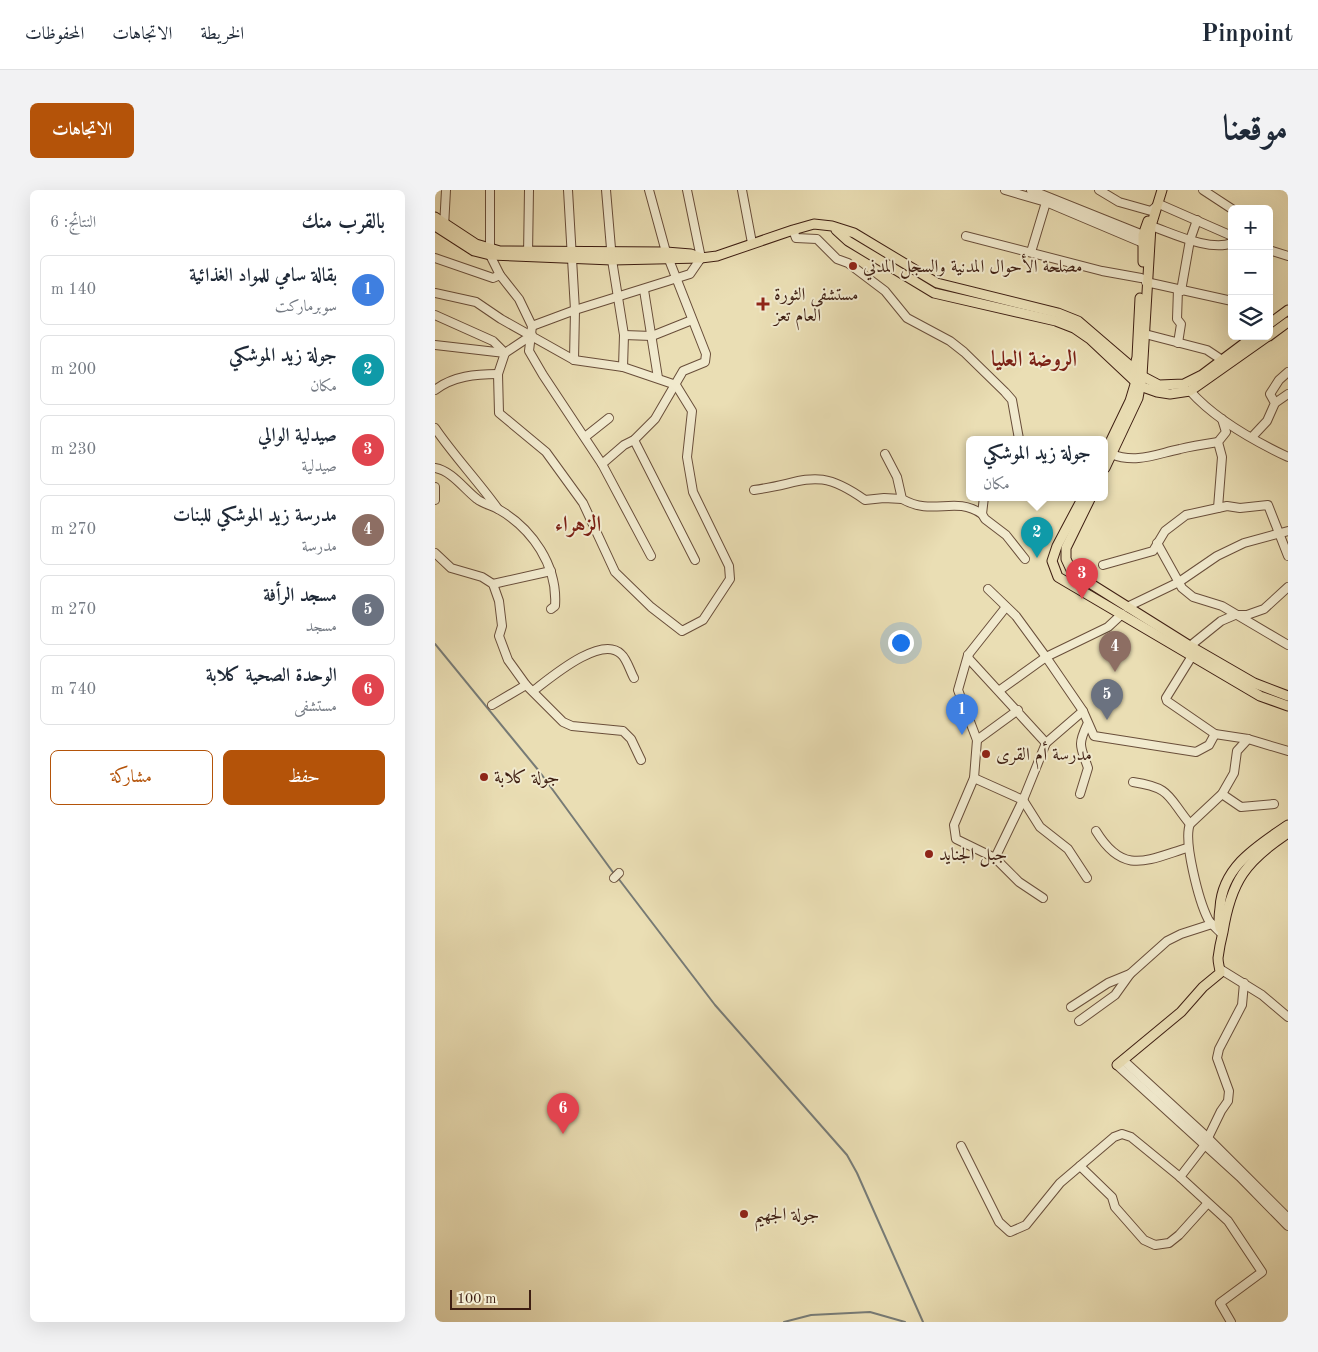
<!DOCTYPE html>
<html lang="ar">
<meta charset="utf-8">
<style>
:root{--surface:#fff;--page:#f2f2f3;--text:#1f2937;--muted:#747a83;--line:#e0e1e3;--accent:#b45309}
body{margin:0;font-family:"Old Standard TT",Amiri,serif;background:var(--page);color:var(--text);direction:rtl}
.controls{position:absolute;right:15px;top:15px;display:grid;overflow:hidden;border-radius:8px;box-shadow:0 5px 20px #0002}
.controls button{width:45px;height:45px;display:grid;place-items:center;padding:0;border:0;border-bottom:1px solid var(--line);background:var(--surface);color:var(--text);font:25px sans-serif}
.scale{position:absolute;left:15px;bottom:12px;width:81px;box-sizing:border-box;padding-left:5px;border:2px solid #3e1e12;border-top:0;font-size:14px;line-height:18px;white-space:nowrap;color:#3e1e12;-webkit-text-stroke:4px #f1eace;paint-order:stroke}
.you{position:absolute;left:465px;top:452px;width:18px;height:18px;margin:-12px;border:4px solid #fff;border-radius:50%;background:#1a73e8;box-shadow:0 0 0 8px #1a73e833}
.badge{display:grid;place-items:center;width:32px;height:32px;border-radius:50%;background:var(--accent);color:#fff;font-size:16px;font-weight:700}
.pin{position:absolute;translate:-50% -41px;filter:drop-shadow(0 1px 2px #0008)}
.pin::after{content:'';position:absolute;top:26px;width:18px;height:15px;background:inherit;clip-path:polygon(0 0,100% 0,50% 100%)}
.popup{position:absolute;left:531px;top:246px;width:142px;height:65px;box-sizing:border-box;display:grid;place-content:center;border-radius:8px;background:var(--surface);filter:drop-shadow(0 1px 4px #0005);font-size:16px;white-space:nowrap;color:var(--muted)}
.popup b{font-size:19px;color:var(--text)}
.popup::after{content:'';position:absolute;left:50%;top:100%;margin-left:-10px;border:10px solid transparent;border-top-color:var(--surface)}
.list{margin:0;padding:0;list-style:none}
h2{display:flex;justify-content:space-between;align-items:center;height:65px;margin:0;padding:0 20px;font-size:21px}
h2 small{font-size:16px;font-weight:400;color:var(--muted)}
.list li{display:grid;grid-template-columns:32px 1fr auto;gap:15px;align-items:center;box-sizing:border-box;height:70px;margin:0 10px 10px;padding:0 10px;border:1px solid var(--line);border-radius:8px}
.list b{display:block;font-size:19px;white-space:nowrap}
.list p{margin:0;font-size:16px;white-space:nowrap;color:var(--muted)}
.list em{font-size:16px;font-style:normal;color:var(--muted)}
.actions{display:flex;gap:10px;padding:15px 20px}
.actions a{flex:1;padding:11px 0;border:1px solid var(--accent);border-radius:8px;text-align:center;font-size:18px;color:var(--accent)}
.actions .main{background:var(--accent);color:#fff}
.icon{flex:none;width:28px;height:28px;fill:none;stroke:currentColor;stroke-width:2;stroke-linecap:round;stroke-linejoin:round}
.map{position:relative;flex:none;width:853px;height:1132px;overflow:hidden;direction:ltr;border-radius:8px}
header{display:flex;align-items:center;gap:30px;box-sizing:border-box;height:70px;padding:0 25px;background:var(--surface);border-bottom:1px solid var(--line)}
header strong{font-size:24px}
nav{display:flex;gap:28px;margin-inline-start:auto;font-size:18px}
.intro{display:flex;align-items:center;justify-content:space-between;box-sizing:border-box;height:120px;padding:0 30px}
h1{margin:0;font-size:35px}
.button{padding:12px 22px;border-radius:8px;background:var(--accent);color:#fff;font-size:18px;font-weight:700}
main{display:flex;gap:30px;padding:0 30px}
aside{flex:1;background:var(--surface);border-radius:8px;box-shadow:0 5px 20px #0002}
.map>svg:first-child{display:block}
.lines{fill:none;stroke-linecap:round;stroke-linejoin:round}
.stream{stroke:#777b76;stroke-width:2}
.minor-casing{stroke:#694e3a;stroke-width:10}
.major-casing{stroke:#3e1e12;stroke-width:11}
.minor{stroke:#f1eace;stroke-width:8}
.major{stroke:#eadeb4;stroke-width:9}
.poi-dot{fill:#8f2418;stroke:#f1eace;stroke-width:2}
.labels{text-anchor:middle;stroke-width:4;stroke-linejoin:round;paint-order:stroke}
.poi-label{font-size:18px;fill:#3e1e12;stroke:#f1eace;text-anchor:start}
.district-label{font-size:22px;font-weight:bold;fill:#7a1f14;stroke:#f1eace}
</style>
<header>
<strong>Pinpoint</strong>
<nav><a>الخريطة</a><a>الاتجاهات</a><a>المحفوظات</a></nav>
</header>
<div class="intro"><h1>موقعنا</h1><a class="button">الاتجاهات</a></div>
<main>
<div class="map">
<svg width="853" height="1132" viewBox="0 0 853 1132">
<rect width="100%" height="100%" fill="#eadeb4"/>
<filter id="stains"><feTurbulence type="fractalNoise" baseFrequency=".004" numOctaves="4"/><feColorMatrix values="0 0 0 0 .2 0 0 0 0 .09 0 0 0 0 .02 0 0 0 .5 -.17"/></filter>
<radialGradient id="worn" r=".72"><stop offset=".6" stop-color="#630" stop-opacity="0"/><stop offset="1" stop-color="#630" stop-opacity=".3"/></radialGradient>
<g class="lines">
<!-- stream -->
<g class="stream">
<path d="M0,454l104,127 76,104"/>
<path d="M183,688l97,127 132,150 10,18 66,149"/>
<path d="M349,1132l27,-7 59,-3 35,10"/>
</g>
<defs>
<g id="minor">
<path d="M55,0v65l10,20 19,24 13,27 -3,25 14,24 59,89 49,92"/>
<path d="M133,0l7,120 -1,50"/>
<path d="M171,0l6,70 12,75 -1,32"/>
<path d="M307,0l10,53"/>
<path d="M570,0l41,12 97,41"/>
<path d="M596,0l112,45"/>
<path d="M664,0l20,12 32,9 8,-7 73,32"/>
<path d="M768,0l29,19"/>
<path d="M716,36c21,7 59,26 81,17"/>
<path d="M9,37l2,-37"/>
<path d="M358,40l3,8 21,1 20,20 11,4 37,28 22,27 43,23 14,11 41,40 7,8 7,39"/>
<path d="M531,46l136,35 39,7"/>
<path d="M834,60l19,6"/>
<path d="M596,62l16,-53"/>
<path d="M93,65l1,-65"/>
<path d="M0,68l58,20 7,-3"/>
<path d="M711,92l86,19"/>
<path d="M209,100l14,88"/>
<path d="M746,101l9,-51 7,-20"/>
<path d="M0,103l41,9 25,17 73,41 49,7 53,18 16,26 -5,46 6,35 36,74 1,13 -27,41 -21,11 -31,-24 -36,-35 -32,-69 -37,-51 -47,-39 -1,-39 7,-21 27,-18"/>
<path d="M0,125l58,26 12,12"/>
<path d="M97,136l43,-16 115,-36 11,-16 -14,-68"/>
<path d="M710,144l62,16 15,10"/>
<path d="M189,145l28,1 40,-16"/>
<path d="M743,153l3,-19 -4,-5 1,-30"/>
<path d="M0,155l70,8"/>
<path d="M0,200c18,-14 41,-16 63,-16"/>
<path d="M755,201c25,28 64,50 98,66"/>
<path d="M840,213l13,-9"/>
<path d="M0,238c19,28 43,53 63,81"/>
<path d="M150,247l24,-19"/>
<path d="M817,247l15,-16 8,-18 -5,-9 9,-14 9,-8"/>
<path d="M199,250l61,120"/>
<path d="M450,264l12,23 5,22c32,18 52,-4 80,15"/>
<path d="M676,264c25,10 45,0 69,-5 12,-3 25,-5 38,-7"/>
<path d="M167,274l22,-19 10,-5 21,-21 28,-48 22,-9 1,-8 -40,-102 -17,-62"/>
<path d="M0,278c17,3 29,21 42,31 6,5 14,6 21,10 34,19 60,57 57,97l-4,3"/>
<path d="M0,297v13"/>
<path d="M319,300c53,-7 62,-25 111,10l19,-2 18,1"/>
<path d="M549,307l-2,17 3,5 21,16 19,24"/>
<path d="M783,318l4,-51 -4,-15 8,-10 -4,-13"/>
<path d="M722,353l25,45 11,9 29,9 66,39"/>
<path d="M0,363l16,15 31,9 11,7 6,17 3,25 -3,10 9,24 18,25 37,37 9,4 51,5 8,8 10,21"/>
<path d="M668,375l50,-14 12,-20 21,-16 41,-9 13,2 28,-3 20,51"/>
<path d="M58,394l58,-13"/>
<path d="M553,399l28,27 30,41 37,54 11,25 102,16 13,-7 6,-11"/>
<path d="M571,417l-38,48 -10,35 19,50 -3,38 -20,47 2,14 39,19 24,24 24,16"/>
<path d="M692,417l52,-25 38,-26 27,-13 44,-12"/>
<path d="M755,456l31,-25 14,-6h12l17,-6 24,-22"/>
<path d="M533,465l1,4 77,84"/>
<path d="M757,466l-26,42 1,3 48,33 33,5 40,12"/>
<path d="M565,500l46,-33 62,-30 14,-13"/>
<path d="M98,501c16,-12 68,-57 88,-37 6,5 9,17 13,24"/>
<path d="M57,515l34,-20"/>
<path d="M542,550l41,-30"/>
<path d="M539,588l49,22 17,27 28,22 19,29"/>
<path d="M698,592c39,6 34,14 57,42"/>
<path d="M645,604l8,-26c-7,-21 -11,-22 -1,-43"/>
<path d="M787,604l19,13 33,-3"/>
<path d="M661,641c27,44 49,30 91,17"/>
<path d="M560,668l28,-58 23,-57 37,-32"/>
<path d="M179,688l5,-5"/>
<path d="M786,743c-4,-4 -10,-9 -13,-14 -9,-18 -25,-78 -18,-95l32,-30 12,-21 3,-22 11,-12"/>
<path d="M785,779l42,26 26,22"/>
<path d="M636,817l37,-24 22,-9 37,-33 14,-7 31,-10"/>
<path d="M644,831l36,-26 15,-21"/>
<path d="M688,870l84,77 81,81"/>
<path d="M682,875l123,112 48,49"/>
<path d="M526,956l38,76 11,10 16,-7 34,-42 54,-46 8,-3 9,3 49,40 48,44 34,51 -42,31 11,19"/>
<path d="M645,976l32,31 3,10 29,33 11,5 14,-2 10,-8 28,-31"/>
<path d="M745,987l24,-31 17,-35 7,-10 1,-10 -12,-33 2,-9 23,-44 2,-22"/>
</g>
<g id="major">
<path d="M0,27l41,27 24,7 166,1 25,2 10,4 -89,2 -122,-5 -16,-4 -39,-25"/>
<path d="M401,40l12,11 86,52 122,28 18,7 16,11 50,47 17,6 13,2 20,-3 78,-55"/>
<path d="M266,68l16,-2 76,-26 21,-6 18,2 22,7 83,50 121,30 20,8 64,55 17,9 25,-1 18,-9 52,-39"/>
<path d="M708,72v-27l5,-14"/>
<path d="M834,134l19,-14"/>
<path d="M834,146l19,-14"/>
<path d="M670,263l25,-52 6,-20 -2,-12 3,-12 3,-59"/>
<path d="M670,278l33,-70 4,-22 9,-150 11,-36"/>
<path d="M648,307l-26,49 -5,15 6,16 202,119 28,10"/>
<path d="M656,307l-25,51v11l6,13 118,74 64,37 34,13"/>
<path d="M785,738c-2,-7 -1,-13 0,-20 2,-41 37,-62 68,-83"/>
<path d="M682,875l64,-53 22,-25 17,-14c0,-5 -2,-9 -2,-15 1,-8 3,-18 5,-26 8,-51 23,-71 65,-99"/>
</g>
</defs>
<!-- minor casing -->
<use href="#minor" class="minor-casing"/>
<!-- major casing -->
<use href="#major" class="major-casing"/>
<!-- minor -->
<use href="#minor" class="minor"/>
<!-- major -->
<use href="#major" class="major"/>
</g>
<!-- markers -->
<g class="poi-dot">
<circle cx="418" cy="76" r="5"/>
<path d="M325.5 106.5h5v5h5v5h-5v5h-5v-5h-5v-5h5z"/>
<circle cx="551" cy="564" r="5"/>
<circle cx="49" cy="587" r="5"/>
<circle cx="494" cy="664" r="5"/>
<circle cx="309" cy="1024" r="5"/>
</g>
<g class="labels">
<!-- poi labels -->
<g class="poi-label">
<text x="428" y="82">مصلحة الأحوال المدنية والسجل المدني</text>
<text x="339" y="110">مستشفى الثورة<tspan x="339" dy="21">العام تعز</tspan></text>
<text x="561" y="570">مدرسة أم القرى</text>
<text x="59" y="593">جولة كلابة</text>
<text x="504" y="670">جبل الجنايد</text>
<text x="319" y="1030">جولة الجهيم</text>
</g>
<!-- district labels -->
<g class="district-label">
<text x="599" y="176">الروضة العليا</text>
<text x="143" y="341">الزهراء</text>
</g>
</g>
<rect width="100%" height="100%" filter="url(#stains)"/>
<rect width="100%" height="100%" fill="url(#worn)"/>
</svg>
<div class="controls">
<button>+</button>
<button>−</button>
<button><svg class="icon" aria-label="layers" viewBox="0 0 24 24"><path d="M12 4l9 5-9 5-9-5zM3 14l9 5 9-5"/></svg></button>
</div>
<div class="scale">100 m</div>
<div class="you"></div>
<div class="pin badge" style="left:527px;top:545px;background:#3f7fe0">1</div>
<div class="pin badge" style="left:602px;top:368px;background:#0f9aa8">2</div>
<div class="popup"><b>جولة زيد الموشكي</b>مكان</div>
<div class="pin badge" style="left:647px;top:409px;background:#e0444e">3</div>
<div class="pin badge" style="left:680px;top:482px;background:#8d6e63">4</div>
<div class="pin badge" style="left:672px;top:530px;background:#6b7280">5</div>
<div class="pin badge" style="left:128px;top:944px;background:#e0444e">6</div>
</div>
<aside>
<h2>بالقرب منك<small>النتائج: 6</small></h2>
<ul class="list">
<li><span class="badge" style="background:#3f7fe0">1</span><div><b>بقالة سامي للمواد الغذائية</b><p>سوبرماركت</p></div><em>140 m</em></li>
<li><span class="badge" style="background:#0f9aa8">2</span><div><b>جولة زيد الموشكي</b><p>مكان</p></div><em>200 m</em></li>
<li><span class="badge" style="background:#e0444e">3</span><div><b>صيدلية الوالي</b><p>صيدلية</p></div><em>230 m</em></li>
<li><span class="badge" style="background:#8d6e63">4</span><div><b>مدرسة زيد الموشكي للبنات</b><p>مدرسة</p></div><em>270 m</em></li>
<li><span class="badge" style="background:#6b7280">5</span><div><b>مسجد الرأفة</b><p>مسجد</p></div><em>270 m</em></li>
<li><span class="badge" style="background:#e0444e">6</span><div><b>الوحدة الصحية كلابة</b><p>مستشفى</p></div><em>740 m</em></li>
</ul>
<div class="actions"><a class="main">حفظ</a><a>مشاركة</a></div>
</aside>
</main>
